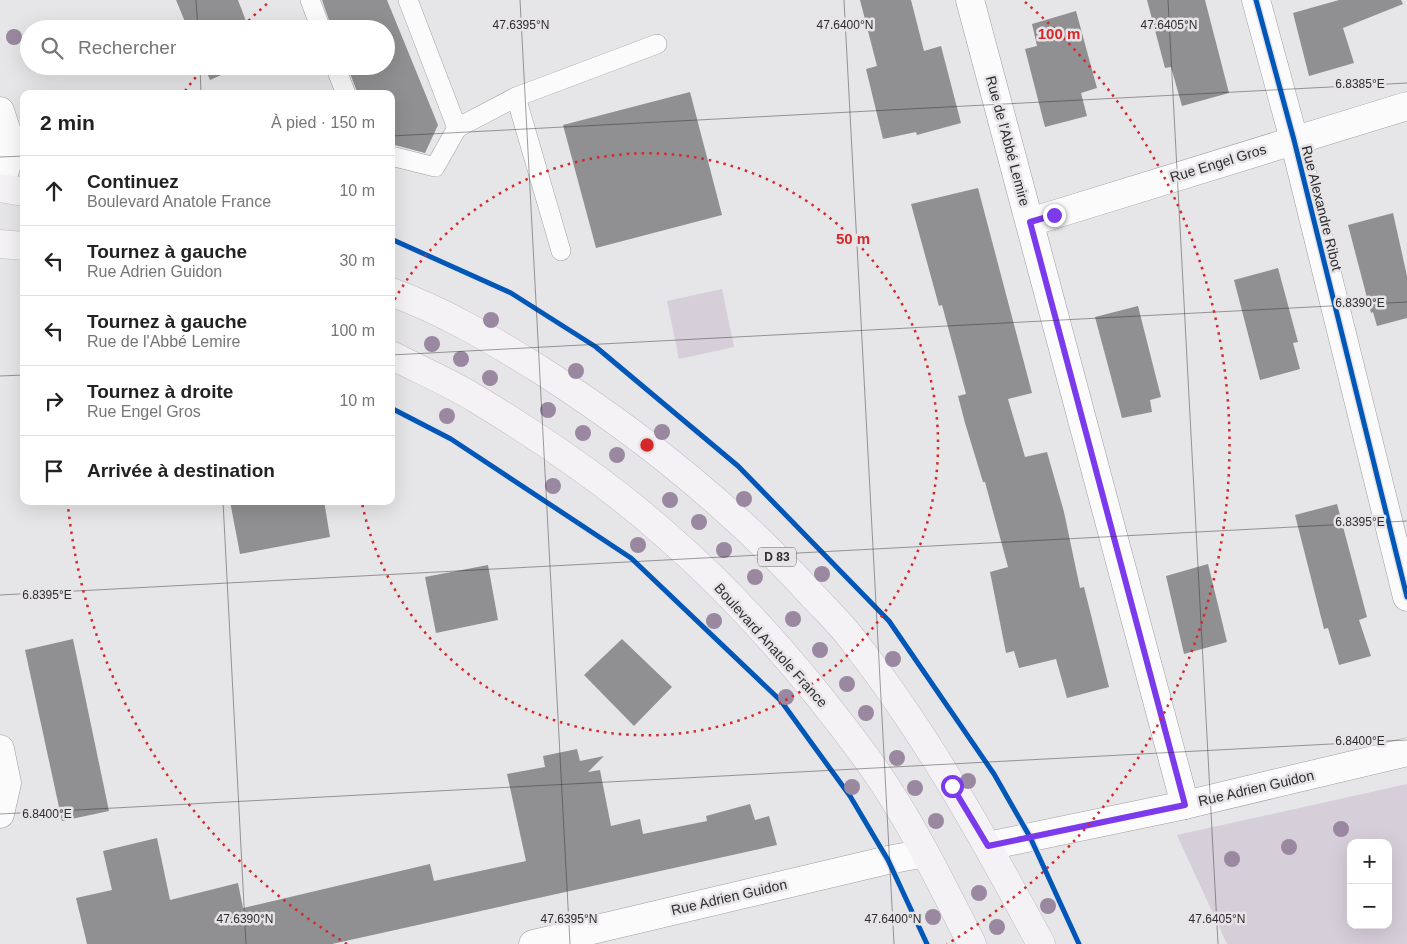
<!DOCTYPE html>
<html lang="fr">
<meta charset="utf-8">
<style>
:root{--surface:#fff;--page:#f2f2f2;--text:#222;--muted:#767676;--line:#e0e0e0}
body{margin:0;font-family:Arial,sans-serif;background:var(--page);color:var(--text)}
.controls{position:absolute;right:15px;bottom:15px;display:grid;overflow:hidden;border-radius:10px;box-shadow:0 5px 20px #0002}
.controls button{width:45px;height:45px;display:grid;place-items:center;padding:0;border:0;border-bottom:1px solid var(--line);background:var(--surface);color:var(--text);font:25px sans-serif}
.stop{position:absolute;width:15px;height:15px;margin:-11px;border:4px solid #7c3aed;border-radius:50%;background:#fff}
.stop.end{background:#7c3aed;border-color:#fff;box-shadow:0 1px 5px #0008}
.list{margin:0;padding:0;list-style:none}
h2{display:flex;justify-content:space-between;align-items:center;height:65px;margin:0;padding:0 20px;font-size:21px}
h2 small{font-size:16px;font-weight:400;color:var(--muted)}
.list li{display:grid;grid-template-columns:32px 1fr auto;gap:15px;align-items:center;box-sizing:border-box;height:70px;padding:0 20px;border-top:1px solid var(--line)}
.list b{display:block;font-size:19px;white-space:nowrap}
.list p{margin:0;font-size:16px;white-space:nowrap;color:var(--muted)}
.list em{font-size:16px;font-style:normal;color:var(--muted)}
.icon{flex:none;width:28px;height:28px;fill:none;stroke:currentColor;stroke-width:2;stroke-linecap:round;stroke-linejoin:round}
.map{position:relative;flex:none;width:1407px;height:944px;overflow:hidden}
.search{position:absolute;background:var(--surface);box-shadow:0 5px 20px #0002;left:20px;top:20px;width:375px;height:55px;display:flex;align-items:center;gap:12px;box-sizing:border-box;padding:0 18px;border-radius:28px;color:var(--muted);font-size:19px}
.panel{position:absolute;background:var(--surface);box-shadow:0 5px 20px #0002;left:20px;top:90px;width:375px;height:415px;border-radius:10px}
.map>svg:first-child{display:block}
.green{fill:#d6ced9;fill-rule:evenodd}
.building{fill:#908f91}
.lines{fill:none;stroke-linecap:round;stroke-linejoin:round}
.lane-casing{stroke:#9f9ea0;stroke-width:20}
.street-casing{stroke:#9f9ea0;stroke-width:29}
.primary-casing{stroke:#c1bbc3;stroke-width:29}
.lane{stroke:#fbfbfb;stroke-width:19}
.street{stroke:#fbfbfb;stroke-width:28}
.primary{stroke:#f5f2f6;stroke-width:28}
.cycleway-casing{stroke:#e7e4e8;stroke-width:8}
.cycleway{stroke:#0057b8;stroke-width:5}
.tree{fill:#9a88a0}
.route{stroke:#7c3aed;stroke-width:6}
.ticks{fill:none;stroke:#2e2c2e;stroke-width:1;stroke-opacity:0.45}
.ring{fill:none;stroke:#d62828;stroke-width:2.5;stroke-dasharray:2.5 5}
.labels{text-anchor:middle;stroke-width:5;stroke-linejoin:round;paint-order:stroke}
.shield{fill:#e7e4e8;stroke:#666366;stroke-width:1}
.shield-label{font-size:12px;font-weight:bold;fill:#2e2c2e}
.street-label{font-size:14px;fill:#2e2c2e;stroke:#e7e4e8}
.ticks-label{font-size:12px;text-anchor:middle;fill:#2e2c2e;stroke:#e7e4e8;stroke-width:5;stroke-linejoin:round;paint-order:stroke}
.centre{fill:#d62828;stroke:#e7e4e8;stroke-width:2.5}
.ring-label{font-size:15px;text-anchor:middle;font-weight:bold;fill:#d62828;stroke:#e7e4e8;stroke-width:5;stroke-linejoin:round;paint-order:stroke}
</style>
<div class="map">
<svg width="1407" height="944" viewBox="0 0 1407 944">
<rect width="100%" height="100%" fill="#e6e5e7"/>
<!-- green -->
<g class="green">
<path d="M722,289l12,58 -55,12 -12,-58z"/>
<path d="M1407,784v160h-180l-50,-109zM1351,843h37v82h-37z"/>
</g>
<!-- building -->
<g class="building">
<path d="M176,0h62l11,29h-61z"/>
<path d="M322,0h65l51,125 -13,28 -34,-9v-50h-33l-11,-28h39v-37h-54z"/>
<path d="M860,0h51l13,51 17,-5 20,77 -44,12 -1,-3 -33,7 -17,-70 11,-3z"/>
<path d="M1147,0h58l24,93 -47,13 -11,-39 -6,1z"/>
<path d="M1339,0h62l2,4 -60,24 11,35 -45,13 -16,-63z"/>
<path d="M1076,11l21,77 -16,5 6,23 -42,11 -20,-78 12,-3 -5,-22z"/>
<path d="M204,66h37l-31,14z"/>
<path d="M690,92l32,123 -126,33 -33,-123z"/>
<path d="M978,188l54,205 -24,6 17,58 22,-5 17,60 16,76 4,-1 25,100 -42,11 -11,-39 -37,9 -5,-17 -8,2 -16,-81 18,-5 -23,-85h-2l-18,-59 -7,-27 8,-2 -24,-89 -3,1 -28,-102z"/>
<path d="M1393,213l14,63v42l-30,8 -4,-14 -2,1 -23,-88z"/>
<path d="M1278,268l20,74 -5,1 7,26 -40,11 -26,-100z"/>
<path d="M1138,306l23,91 -11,3 2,12 -30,6 -27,-101z"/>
<path d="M230,501h94l6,36 -90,17z"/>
<path d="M1337,504l30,113 -8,3 12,36 -32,9 -11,-37 -4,1 -29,-114z"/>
<path d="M1208,564l19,78 -43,12 -18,-78z"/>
<path d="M488,565l10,55 -62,13 -11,-56z"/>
<path d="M73,639l36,172 -47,10 -37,-171z"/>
<path d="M622,639l50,48 -38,39 -50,-51z"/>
<path d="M577,749l3,12 24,-5 -16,16 12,-2 11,56 29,-7 3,15 64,-13 -1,-5 44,-12 5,16 14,-4 8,29 -445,99h-245l-11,-46 36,-8 -9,-39 54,-13 13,62 68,-17 5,25 187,-44 4,17 92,-20 -19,-87 38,-7 -2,-11z"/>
</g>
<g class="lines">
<defs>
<g id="lane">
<path d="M310,0l11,29"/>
<path d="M408,0l49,128 59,-31 141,-53"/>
<path d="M335,66l11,28"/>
<path d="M516,97l45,154"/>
<path d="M391,156l44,11 22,-39"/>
</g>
<g id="street">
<path d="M970,0l215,805"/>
<path d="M1256,0l38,140 113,457"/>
<path d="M0,111l12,36 -12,40"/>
<path d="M1030,222l377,-116"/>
<path d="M0,749l7,34 -7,31"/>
<path d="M988,846l197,-41 222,-53"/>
<path d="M533,944l355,-84 37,-7"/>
</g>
<g id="primary">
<path d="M0,188l24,4"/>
<path d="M0,244l24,2"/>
<path d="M391,292c53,19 103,49 151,79 100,64 192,138 272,226 14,15 29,29 41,46 73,93 130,197 186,301"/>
<path d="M391,355c29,15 60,28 87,45 66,40 131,84 189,136 76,66 144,146 203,227 40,56 71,120 102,181"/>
</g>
</defs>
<!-- lane casing -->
<use href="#lane" class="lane-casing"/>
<!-- street casing -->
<use href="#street" class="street-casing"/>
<!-- primary casing -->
<use href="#primary" class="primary-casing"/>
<!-- lane -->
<use href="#lane" class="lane"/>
<!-- street -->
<use href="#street" class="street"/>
<!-- primary -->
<use href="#primary" class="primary"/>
<defs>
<g id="cycleway">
<path d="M1256,0l38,140 113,457"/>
<path d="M391,239l120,54 85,54 142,119 151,155 105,153 36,63 49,107"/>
<path d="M391,408l60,31 180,119 150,143 69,95 38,64 39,84"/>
</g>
</defs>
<!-- cycleway casing -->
<use href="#cycleway" class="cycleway-casing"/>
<!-- cycleway -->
<use href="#cycleway" class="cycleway"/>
</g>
<!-- trees -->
<g class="tree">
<circle cx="14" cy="37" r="8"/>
<circle cx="491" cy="320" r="8"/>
<circle cx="432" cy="344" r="8"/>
<circle cx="461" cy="359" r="8"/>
<circle cx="576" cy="371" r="8"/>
<circle cx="490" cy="378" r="8"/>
<circle cx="548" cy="410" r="8"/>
<circle cx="447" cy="416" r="8"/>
<circle cx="662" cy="432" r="8"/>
<circle cx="583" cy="433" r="8"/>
<circle cx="617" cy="455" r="8"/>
<circle cx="553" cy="486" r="8"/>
<circle cx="744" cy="499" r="8"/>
<circle cx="670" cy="500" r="8"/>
<circle cx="699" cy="522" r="8"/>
<circle cx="638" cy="545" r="8"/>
<circle cx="724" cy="550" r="8"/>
<circle cx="822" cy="574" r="8"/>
<circle cx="755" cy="577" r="8"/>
<circle cx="793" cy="619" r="8"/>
<circle cx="714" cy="621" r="8"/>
<circle cx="820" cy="650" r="8"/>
<circle cx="893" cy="659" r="8"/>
<circle cx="847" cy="684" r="8"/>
<circle cx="786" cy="697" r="8"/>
<circle cx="866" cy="713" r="8"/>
<circle cx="897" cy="758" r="8"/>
<circle cx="968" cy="781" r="8"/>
<circle cx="852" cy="787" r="8"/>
<circle cx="915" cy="788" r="8"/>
<circle cx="936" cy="821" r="8"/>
<circle cx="1341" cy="829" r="8"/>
<circle cx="1289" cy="847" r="8"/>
<circle cx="1232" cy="859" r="8"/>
<circle cx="979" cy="893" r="8"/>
<circle cx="1048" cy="906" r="8"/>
<circle cx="933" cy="917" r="8"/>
<circle cx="997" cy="927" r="8"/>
</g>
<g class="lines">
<!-- route -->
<path class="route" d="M952,786l36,60 197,-41 -155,-583 24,-7"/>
</g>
<!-- ticks -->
<path class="ticks" d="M196,0l2,29M520,0l50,944M844,0l50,944M1168,0l50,944M200,66l1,28M391,136l1016,-53M0,157l24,-1M391,355l1016,-53M0,376l24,-1M223,501l23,443M0,595l1407,-74M0,814l1407,-74"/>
<!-- distance rings -->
<g class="ring">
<path d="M391 306A291 291 0 1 1 362 503"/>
<path d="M347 944A582 582 0 0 1 68 506M185 91A582 582 0 0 1 204 67M243 26A582 582 0 0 1 269 2M1025 2A582 582 0 0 1 947 944"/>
</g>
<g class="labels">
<!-- shield labels -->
<rect class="shield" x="758" y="547.5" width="38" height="19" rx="4"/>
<g class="shield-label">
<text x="777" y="561">D 83</text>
</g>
<!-- street labels -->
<g class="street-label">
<text transform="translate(1008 141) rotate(75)" y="5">Rue de l'Abbé Lemire</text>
<text transform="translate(1218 163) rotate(-17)" y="5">Rue Engel Gros</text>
<text transform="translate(1322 208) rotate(76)" y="5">Rue Alexandre Ribot</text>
<text transform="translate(771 645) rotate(48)" y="5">Boulevard Anatole France</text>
<text transform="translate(1256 788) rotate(-13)" y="5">Rue Adrien Guidon</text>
<text transform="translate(729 897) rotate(-13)" y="5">Rue Adrien Guidon</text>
</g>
</g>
<g class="ticks-label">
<text x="521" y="29">47.6395°N</text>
<text x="845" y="29">47.6400°N</text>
<text x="1169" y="29">47.6405°N</text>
<text x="1360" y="88">6.8385°E</text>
<text x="1360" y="307">6.8390°E</text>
<text x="1360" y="526">6.8395°E</text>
<text x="47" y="599">6.8395°E</text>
<text x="1360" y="745">6.8400°E</text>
<text x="47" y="818">6.8400°E</text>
<text x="245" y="923">47.6390°N</text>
<text x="569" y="923">47.6395°N</text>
<text x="893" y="923">47.6400°N</text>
<text x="1217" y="923">47.6405°N</text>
</g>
<circle cx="647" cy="445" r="8" class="centre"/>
<g class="ring-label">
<text x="1059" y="39">100 m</text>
<text x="853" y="244">50 m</text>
</g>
</svg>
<div class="controls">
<button>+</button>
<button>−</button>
</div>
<div class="stop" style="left:952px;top:786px"></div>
<div class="stop end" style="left:1054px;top:215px"></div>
<div class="search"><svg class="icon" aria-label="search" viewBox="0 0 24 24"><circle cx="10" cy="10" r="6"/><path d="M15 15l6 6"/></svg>Rechercher</div>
<section class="panel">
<h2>2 min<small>À pied · 150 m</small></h2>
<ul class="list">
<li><svg class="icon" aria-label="ahead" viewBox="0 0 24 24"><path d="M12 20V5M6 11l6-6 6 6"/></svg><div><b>Continuez</b><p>Boulevard Anatole France</p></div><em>10 m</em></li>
<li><svg class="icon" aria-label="left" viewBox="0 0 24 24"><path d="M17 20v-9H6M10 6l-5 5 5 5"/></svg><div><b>Tournez à gauche</b><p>Rue Adrien Guidon</p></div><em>30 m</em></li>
<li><svg class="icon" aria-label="left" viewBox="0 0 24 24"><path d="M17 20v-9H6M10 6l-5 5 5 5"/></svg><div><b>Tournez à gauche</b><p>Rue de l'Abbé Lemire</p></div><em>100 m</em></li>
<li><svg class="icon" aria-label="right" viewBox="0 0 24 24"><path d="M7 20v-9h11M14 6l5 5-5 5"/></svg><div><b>Tournez à droite</b><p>Rue Engel Gros</p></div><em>10 m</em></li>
<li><svg class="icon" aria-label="arrive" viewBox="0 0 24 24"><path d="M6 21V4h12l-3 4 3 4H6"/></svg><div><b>Arrivée à destination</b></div></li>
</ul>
</section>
</div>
